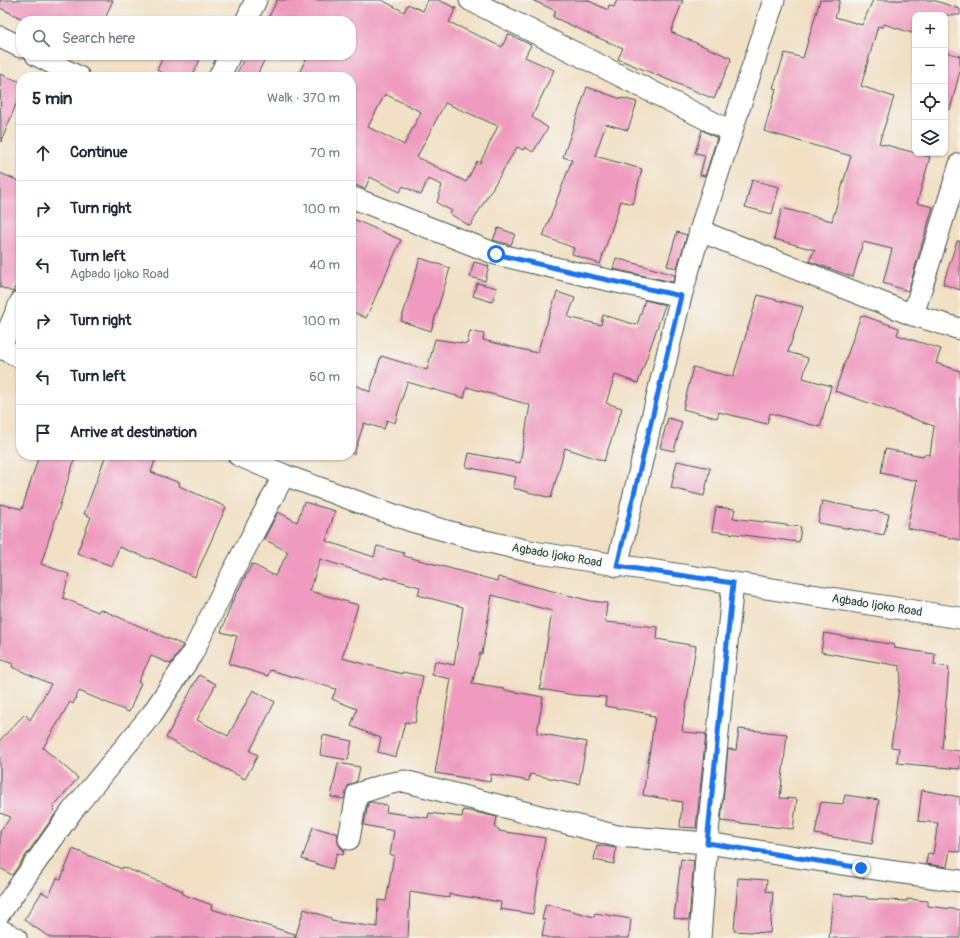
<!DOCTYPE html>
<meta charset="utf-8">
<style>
:root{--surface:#fff;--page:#f2f2f3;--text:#1f2937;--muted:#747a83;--line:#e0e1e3}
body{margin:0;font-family:Pangolin,sans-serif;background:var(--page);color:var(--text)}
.controls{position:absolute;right:12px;top:12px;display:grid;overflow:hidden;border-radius:8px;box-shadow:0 1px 3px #0004}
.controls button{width:36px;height:36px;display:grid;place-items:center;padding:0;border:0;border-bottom:1px solid var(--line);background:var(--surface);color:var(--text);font:20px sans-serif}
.stop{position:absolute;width:12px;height:12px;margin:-9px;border:3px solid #1a73e8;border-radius:50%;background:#fff}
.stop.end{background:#1a73e8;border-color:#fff;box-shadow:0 1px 4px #0008}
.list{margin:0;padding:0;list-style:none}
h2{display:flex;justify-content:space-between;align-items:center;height:52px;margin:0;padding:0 16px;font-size:17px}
h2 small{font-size:13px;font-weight:400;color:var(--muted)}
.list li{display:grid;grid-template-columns:26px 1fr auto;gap:12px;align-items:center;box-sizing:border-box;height:56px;padding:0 16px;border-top:1px solid var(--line)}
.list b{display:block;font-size:15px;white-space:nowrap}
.list p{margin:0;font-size:13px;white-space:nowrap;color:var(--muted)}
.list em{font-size:13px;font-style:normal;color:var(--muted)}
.icon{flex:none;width:22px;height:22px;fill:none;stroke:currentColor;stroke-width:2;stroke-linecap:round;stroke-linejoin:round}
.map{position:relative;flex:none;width:960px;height:938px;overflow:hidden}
.search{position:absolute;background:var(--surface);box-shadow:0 1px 3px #0004;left:16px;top:16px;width:340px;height:44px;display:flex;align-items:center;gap:10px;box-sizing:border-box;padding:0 14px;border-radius:16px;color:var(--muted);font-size:15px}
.panel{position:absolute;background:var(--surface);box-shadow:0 1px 3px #0004;left:16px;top:72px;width:340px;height:388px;border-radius:16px}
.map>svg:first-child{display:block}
.building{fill:#ef9bbf;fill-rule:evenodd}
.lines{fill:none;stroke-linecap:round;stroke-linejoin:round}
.street-casing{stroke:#3e554a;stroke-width:23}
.street{stroke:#fff;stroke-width:21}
.route{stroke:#1a73e8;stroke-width:5}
.labels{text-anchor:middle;stroke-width:3.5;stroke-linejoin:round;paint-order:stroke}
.street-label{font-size:12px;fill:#1f3d34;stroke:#f6f6f2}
</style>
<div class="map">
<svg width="960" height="938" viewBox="0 0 960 938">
<rect width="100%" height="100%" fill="#f6f6f2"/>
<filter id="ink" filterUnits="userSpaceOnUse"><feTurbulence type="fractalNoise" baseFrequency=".025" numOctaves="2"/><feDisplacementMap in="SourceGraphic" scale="8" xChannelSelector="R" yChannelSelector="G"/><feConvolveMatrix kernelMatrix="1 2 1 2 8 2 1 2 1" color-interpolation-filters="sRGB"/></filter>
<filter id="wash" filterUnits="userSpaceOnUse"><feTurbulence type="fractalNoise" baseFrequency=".012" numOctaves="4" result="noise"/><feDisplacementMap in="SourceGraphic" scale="16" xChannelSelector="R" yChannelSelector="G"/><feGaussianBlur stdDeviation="0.9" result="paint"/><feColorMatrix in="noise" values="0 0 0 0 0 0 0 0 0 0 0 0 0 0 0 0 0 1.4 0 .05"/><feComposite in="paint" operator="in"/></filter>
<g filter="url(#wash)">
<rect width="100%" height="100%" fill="#f1e0c4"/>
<g id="blocks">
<!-- building -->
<g class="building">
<path d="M0,0h113l-9,21h-77l-27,-13z"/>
<path d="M277,0h105l22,12 4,-8 15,7 5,-11h10l18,8 -7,14 53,25 6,-13 23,11 -6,12 29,13 -22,47 16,11 -15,24 -8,-5 -2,3 -6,-3 -47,79 -20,-12 2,-3 -15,-8 5,-18 -14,-6 -7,16 -18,-9 -3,6 -30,-15 -5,12 -14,-6v-106h-54l11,-22h43v-34h-84zM385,94l36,18 -17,33 -36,-18zM445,103l53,23 -18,37 -3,-2 -11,21 -49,-25z"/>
<path d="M532,0h55l21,10 1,-5 5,2 3,-7h66l-12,32 60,26 -1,1 1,1 -17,39 -96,-40 5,-11 -27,-11 -43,-20 3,-6z"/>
<path d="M820,0h20l-5,17 27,8 11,-25h60l27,9v6h-45v19l-31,-10 -2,3 -4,-1 -17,60 33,11 -15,46 51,14 -13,46 16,4 -25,84 -25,-8 9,-34 -29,-7 -10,35 -44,-16 6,-11 -41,-11 8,-31 50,13 19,-65 -87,-25 12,-42 -3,-1 12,-35 18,5z"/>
<path d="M945,52l15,4v15l-10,39 -5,-1z"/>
<path d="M164,55h38l-10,22h-21l-14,-7z"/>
<path d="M246,55h21l-11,22h-21z"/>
<path d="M0,74l21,8v10l-20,50z"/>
<path d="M587,87l34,12 1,-1 15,4 -9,28 -22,-6 -11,32 47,13 -9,35 -12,-3 -21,63 -28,-10 2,-6 -31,-12 29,-76 -9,-3z"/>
<path d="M702,130l15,8 -12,38 -5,-1 5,-20 -10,-2z"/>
<path d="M0,173l21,9v91l-8,19 -13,-5z"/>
<path d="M752,180l27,7 -7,27 -27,-7z"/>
<path d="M351,218l50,22 -35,78 -15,-7z"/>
<path d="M498,228l17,6 -4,11 -18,-5z"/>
<path d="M677,232l10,3 -10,33 -10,-2z"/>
<path d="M957,241h3v49l-17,-6z"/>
<path d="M420,258l30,10 -19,63 -30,-10z"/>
<path d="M616,258l59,17 -2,7 -60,-13z"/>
<path d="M474,262l15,4 -4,15 -15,-4z"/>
<path d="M477,283l20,5 -5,14 -19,-6z"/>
<path d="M557,292l18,6 -7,19 33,8 2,-10 34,10 8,-25 20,5 -27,78 -23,-8 -9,28 16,5 -18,53 -39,-13 -14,50 -38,-10 3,-11 -50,-10 3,-14 51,10 10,-58 -63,-18 -3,11 -57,-16 -12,41 -8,-3 -3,9 -20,-6 -10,31 -3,-1v-58l5,-10 14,7 11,-36 46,14 8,-31 32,5 3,-13 14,3 -1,6 54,13z"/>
<path d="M758,295l45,12 -15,45 20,6 -5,20 28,8 -11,41 -50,-14 -3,11 -48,-12 -2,6 -34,-9 10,-42 40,10z"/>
<path d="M861,315l38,13 -2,7 44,14 -5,14 24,8v169l-53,-12 10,-47 -36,-8 4,-24 38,7 1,-2 6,1 4,-29 -99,-35z"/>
<path d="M668,418l14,4 -8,29 -14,-3z"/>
<path d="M39,455h37l-35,109 28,10 -6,24 35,14 2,-3 83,36 -12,19 -20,-8 -13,26 3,1 -12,29 -50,-21 -6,13 -3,-2 -27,46 35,30 -25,29 2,2 -2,1 3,3 -44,62 -12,-7v-37l11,-14 -11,-4v-73l25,-26 5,6 21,-36 -39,-17 1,-3 -13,-5v-155l22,5z"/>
<path d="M106,455h51l-6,17 29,11 -1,3 47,21 -31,70 -44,-19 -1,1 -31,-12 -7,19 -35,-13 14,-36 -7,-3z"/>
<path d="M677,461l33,7 -6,28 -33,-8z"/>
<path d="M822,501l67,13 -5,21 -66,-12z"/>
<path d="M304,502l31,9 -9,30 48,16 3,-11 27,7v3l93,25 1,-4 93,24 16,2 -2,19 53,5 -1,12 39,7 -14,84 1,1v1l23,2 -10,94 -16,-1 2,-25 -39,-7 12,-78 -6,-1 1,-2 -45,-8 1,-9 -32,-2 -34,-6 12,-78 -60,-16 -10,59 -2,-1 -8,31 32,5v1l39,7 -6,36 50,9 -8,42 -49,-10 -1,7 -38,-7 -1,8 -55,-9 16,-94 -19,-4 3,-14 19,4 9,-58 -45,-12 2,-8 -36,-10 -1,2 -63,-20 -10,32 48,14 -16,53 60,16v-2l21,4 -8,47 -10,-1 -9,35 -18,-5 3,-14 -30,-12 6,-17 -25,-10 4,-10 -66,-19 -2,6 -39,-12 8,-28 -16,-4 11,-30 20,-38 23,12 13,-24 -24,-13 14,-27 19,10z"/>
<path d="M716,507l19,2 -2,9 68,9 -2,15 -87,-11z"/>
<path d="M824,633l71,12 -1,3 41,6 -1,11 15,2 -7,82 18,2v18l-63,-6 2,-15 -8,-1 10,-75h-1v-6l-79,-14z"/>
<path d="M199,675l17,9 -19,36 31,16 25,-46 22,12 -25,49 8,4 -13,24 -79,-41z"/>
<path d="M739,729l48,5 -7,64 17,1 -4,30 -72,-8 7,-72 8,1z"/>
<path d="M323,735l29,6 -4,19 -28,-5z"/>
<path d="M338,763l22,4 -3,14 -9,5 -4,13 -13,-2z"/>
<path d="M922,790l38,7v55l-10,-2 -3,17 -21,-3 2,-11 5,1 5,-31 -20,-2z"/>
<path d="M845,795l34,5 -7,44 -57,-10 6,-32 22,2z"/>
<path d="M371,802l16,3 -1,7 42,6 1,-5 33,4 1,-7 11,2 23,5 -2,11 4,1v2l46,7 -12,76 -33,-5 1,-7 -52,-8v4l-39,-6 -2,46h-113l9,-29 27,9v3l46,6 1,-27 8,1 8,-46h-4l4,-24 -30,-6 4,-22z"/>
<path d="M313,827l25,7v9l3,5 3,2 -1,5 -6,-2 -5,16 -30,-10z"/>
<path d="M597,845l19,3 -2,16 -20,-4z"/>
<path d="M73,849l49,20 1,-2 60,24 -1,3 30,11 -1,4 84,25 -1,4h-243l-27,-18 18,-28 7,4 8,-18 4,1z"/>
<path d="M681,859l13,2 -5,59 -15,-2z"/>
<path d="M738,878l29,2 -1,11 7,1 -3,41 -36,-2z"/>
<path d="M833,894l34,3v2l40,2v-2l21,2v5l32,4v28h-131z"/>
<path d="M546,904l48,13 1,-4 36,6 -2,19h-78l-9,-2 3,-16 -3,-1z"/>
</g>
</g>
</g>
<g filter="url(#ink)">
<use href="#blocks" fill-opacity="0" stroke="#3e554a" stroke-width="1"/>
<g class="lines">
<defs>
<g id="street">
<path d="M470,0l262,132"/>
<path d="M246,21l10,-21"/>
<path d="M0,37l21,10"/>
<path d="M36,55l43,22"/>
<path d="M219,77l11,-22"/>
<path d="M351,197l145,57 89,21 96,21"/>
<path d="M700,231l213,84 47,14"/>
<path d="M913,315l47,-151"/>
<path d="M0,347l21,11"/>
<path d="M0,349l21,-48"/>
<path d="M238,455l46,20 127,46 61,17 61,14 427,66"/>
<path d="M617,566l64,-270 25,-85 68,-211"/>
<path d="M349,839l8,-45 30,-10 17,-3 213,55 90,7 154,24 99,14"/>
<path d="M0,913l72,-102 80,-97 40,-60 33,-67 59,-112"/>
<path d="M0,930l16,8"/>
<path d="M700,938l7,-95 26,-260"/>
</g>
</defs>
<!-- street casing -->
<use href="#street" class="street-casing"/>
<!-- street -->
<use href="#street" class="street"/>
</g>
</g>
<g class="lines" filter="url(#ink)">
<!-- route -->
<path class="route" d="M496,254l89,21 96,21 -64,270 116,17 -26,260 154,25"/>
</g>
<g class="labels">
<!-- street labels -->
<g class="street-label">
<text transform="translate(557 555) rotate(10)" y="4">Agbado Ijoko Road</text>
<text transform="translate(877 605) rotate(9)" y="4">Agbado Ijoko Road</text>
</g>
</g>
</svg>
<div class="controls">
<button>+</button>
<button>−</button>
<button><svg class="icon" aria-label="locate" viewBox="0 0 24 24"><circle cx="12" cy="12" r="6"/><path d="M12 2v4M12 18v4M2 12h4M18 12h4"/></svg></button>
<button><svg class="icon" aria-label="layers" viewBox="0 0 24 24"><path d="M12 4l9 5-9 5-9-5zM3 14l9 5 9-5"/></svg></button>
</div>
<div class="stop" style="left:496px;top:254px"></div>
<div class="stop end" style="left:861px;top:868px"></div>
<div class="search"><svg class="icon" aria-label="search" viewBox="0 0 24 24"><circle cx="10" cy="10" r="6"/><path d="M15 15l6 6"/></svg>Search here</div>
<section class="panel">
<h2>5 min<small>Walk · 370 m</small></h2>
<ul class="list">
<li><svg class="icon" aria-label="ahead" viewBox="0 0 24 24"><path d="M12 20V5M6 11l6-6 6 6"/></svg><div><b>Continue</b></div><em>70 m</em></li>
<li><svg class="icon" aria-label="right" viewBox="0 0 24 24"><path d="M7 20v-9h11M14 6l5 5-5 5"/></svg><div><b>Turn right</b></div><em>100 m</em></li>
<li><svg class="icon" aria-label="left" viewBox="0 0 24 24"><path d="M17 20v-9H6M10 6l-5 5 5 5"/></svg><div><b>Turn left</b><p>Agbado Ijoko Road</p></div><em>40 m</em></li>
<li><svg class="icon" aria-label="right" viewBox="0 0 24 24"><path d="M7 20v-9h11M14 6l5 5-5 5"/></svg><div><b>Turn right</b></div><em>100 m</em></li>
<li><svg class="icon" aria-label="left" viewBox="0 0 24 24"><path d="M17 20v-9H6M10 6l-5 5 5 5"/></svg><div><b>Turn left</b></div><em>60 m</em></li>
<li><svg class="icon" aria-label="arrive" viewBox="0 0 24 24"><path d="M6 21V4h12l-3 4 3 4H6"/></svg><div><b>Arrive at destination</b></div></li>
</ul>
</section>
</div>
